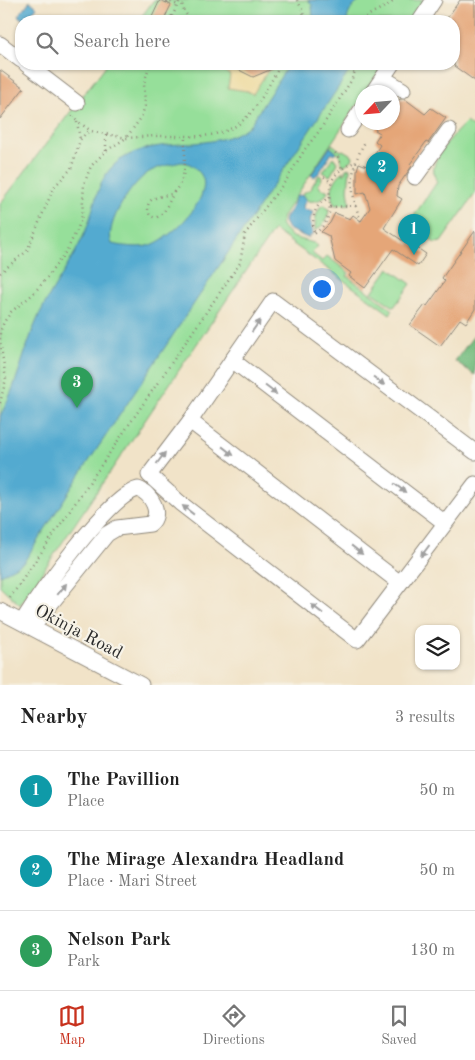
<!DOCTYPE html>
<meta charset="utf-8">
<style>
:root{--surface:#fff;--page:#f6f6f6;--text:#222;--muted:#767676;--line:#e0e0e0;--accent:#c8321e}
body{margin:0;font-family:"Old Standard TT",serif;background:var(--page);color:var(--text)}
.controls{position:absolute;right:15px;bottom:15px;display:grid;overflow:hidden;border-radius:10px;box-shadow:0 1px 4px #0004}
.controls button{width:45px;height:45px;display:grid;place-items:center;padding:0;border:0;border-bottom:1px solid var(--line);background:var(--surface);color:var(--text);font:25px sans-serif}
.compass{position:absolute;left:355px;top:85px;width:45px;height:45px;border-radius:50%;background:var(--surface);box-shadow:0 1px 4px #0004;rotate:244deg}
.you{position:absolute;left:321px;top:288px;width:18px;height:18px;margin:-12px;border:4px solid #fff;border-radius:50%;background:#1a73e8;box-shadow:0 0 0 8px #1a73e833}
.badge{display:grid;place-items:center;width:32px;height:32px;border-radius:50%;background:var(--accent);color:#fff;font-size:16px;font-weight:700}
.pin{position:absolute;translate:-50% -41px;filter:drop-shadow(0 1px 2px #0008)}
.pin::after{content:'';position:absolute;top:26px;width:18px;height:15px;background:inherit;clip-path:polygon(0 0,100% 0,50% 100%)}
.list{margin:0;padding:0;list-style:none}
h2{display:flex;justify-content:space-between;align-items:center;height:65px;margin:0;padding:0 20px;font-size:21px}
h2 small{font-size:16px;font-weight:400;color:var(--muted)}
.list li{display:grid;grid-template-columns:32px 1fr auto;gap:15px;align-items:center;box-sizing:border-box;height:80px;padding:0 20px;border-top:1px solid var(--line)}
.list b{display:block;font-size:19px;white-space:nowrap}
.list p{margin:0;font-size:16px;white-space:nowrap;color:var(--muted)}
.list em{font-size:16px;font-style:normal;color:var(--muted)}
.icon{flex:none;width:28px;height:28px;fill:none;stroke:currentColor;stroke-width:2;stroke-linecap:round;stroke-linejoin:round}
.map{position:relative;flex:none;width:475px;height:685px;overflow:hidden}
.search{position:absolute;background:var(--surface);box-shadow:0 1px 4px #0004;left:15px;right:15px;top:15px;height:55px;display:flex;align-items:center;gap:12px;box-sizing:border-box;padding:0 18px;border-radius:20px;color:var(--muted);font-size:19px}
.sheet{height:305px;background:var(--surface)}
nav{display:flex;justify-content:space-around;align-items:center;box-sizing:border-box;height:70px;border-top:1px solid var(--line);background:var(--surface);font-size:14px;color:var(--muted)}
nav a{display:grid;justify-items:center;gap:2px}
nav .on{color:var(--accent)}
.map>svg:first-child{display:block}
.green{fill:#96df9a;stroke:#608562}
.forest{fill:#78be82;stroke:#527456}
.sand{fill:#eeda9e;stroke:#8c8264}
.water{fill:#53aad0;stroke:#3f6a7e;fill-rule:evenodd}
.building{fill:#e5a678}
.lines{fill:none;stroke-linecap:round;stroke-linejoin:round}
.minor-casing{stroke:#8e877a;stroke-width:17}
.path{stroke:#8e877a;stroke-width:2.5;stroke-dasharray:1 4;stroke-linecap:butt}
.minor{stroke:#fff;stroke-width:15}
.oneway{fill:#a0a0a0}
.labels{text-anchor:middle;stroke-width:4.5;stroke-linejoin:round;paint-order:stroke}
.street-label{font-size:18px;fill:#2b2b2b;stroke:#f7f3e8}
</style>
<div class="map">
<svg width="475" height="685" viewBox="0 0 475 685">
<rect width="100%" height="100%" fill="#f7f3e8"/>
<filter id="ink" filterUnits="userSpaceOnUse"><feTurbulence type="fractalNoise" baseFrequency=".02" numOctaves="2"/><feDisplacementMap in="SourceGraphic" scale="10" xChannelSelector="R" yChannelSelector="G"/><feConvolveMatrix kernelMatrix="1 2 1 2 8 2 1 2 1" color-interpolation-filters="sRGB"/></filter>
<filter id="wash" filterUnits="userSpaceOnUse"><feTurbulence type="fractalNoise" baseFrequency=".0096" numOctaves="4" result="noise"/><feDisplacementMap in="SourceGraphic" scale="20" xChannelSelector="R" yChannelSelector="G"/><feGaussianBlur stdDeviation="1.12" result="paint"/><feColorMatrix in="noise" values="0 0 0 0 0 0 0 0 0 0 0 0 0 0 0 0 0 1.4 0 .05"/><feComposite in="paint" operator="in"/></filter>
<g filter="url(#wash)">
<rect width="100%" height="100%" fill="#f1e3c8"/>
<!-- green -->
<g class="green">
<path d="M154,0h273l-14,21h-275z"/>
<path d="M107,64h278l-20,28h-3v5l-79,119 -2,9 11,12 22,6 4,3 -6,7 10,8 5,-5 22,17 -2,3 46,34 -3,4 -116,-84 -254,375 -20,-19v-382z"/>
<path d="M466,122l9,7v65l-34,48 -6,1 -23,-17 -1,-6 26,-38c-2,-4 -4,-10 -3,-15 2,-14 22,-35 32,-45z"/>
<path d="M332,144l9,7 2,-1 10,6 -1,4 -9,6 -4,-12 -9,-7z"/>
<path d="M333,157l5,6 -8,13 -7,-4z"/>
<path d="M350,168l-2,21 2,15 -15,1c-8,-11 -1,-27 9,-34l-1,3h2l1,-5z"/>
<path d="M319,175l3,2 -1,4 -3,3 3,5 6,1 1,2c-5,8 -12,10 -20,9l-6,-7 10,-6v-2z"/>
<path d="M325,205l4,5c-1,9 -7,17 -14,21 0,-9 0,-17 6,-25z"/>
<path d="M389,268l22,16 -17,23 -22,-15z"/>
</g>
<!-- forest -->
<path class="forest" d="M475,334v41l-20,-14z"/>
<!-- sand -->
<path class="sand" d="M216,64h54l-1,5 -16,25 -6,-3 -19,-3 2,-13 -11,-7z"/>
<!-- water -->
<g class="water">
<path d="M308,0h53c-8,6 -13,11 -14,21h-34l-1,-16z"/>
<path d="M30,1l7,6 -12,14 -7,-5z"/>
<path d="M289,64h63v3l-271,406 -57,89 -24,13v-159c18,-32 24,-69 40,-103 14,-28 34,-54 46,-83 10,-25 10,-53 34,-70 40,-27 93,-5 130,-35zM182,162c8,1 10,3 16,9 23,21 -30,72 -51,75 -11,2 -25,0 -35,-2 -9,-19 22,-65 39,-73 10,-5 21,-7 31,-9z"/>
<path d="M330,147l6,5 -2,2 -2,-1 -13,20 -5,4 -3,-2z"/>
<path d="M299,195l4,1 3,4 -3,6 1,3 9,3 -3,8 3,14 -5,4 -20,-9 -4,-7 1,-5 6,-8 5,-12z"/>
</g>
<g id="blocks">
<!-- building -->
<g class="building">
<path d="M160,0l11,5 -8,16 -11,-4z"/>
<path d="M460,0h15v81l-21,-15v-45h-9z"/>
<path d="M227,64h57l-31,13z"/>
<path d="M0,70l24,18 -24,31z"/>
<path d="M392,97l6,4 2,-2h5l20,15 6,-6 15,10 -18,25 -2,-1 -16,22 2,2 -14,20 -1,10 5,3 -18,29 25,17 1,-2 16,11 -8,12 -25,-17 -28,39 -16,-12 2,-3 -16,-12 -6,-25 -8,-4 9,-9 5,-10 15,6 3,-4 8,6 9,-13 -5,-16 -8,2v-24l2,-7 8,3 13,-21 -5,-4 5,-8 -5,-3 5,-8h12z"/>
<path d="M475,231v78l-9,14 -6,-4 -20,27 -30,-21 15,-20 2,1 18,-25 -3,-3z"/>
</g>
</g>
</g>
<g filter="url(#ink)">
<use href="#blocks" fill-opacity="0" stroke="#8e877a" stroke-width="1"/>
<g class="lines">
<defs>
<g id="minor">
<path d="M420,21l14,-21"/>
<path d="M0,44l21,16"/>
<path d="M26,64l51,39"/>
<path d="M383,78l20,12"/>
<path d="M373,92l19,-28"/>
<path d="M348,130l14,-21"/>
<path d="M415,177l34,-47"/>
<path d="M232,360l213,163"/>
<path d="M190,421l210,162"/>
<path d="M475,452l-202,-151 -83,120 -41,54 31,28 177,137 118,-156"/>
<path d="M0,611l141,74"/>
<path d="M22,622c18,-29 87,-126 116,-133 13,4 25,25 12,35l-33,4 -10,6 -75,93"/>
</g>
</defs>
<!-- minor casing -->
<use href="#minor" class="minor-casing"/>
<!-- path -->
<g class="path">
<path d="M181,0l3,11 7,10"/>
<path d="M297,0l6,11 1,10"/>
<path d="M167,3l1,-2 10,4"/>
<path d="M166,14l6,3"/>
<path d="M157,21l1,-1"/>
<path d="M170,21l10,-21"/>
<path d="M175,21l7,-1 6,1"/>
<path d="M362,21c9,-10 23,-12 33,-21"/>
<path d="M229,64l1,2h14l5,-2"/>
<path d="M73,116v2l18,13"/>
<path d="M77,122l3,17"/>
<path d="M106,135v16"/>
<path d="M335,153l3,3 4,13"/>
<path d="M324,177l7,5"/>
<path d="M174,192l-10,20 -8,6 -6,-2c-8,-19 9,-19 22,-22 17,-16 12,-37 13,-58 60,3 70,-27 96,-72"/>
<path d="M330,197c-3,2 -5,3 -8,5 -9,6 -10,22 -8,32 35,-24 -7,-52 41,-72"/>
<path d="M330,207l26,-1"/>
<path d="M361,221c-12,-30 -12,-51 4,-79"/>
<path d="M0,273l27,-22 27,-64 17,-18 9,-29 6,-7 5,-2 35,7 29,-2h30"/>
<path d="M0,403l6,-24 -6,-38v-9l4,-10 7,-10 21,-17 14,-16 21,-29 11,-22 4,-12 2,-32 7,-18 15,-15 20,-13 15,-20 4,-12 -1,-23 6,-19"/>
<path d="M10,598l230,-335 5,-29 42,-55 18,-30 15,-19 31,-49 7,-17"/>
</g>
<!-- minor -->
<use href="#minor" class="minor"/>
</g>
<!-- one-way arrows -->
<defs><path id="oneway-solid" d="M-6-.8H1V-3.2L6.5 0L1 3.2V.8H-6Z" transform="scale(1.25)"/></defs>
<g class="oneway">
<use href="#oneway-solid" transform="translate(256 326) rotate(-55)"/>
<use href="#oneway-solid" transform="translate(379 381) rotate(37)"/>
<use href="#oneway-solid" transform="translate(271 390) rotate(37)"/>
<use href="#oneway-solid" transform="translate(228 451) rotate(38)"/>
<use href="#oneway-solid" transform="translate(161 458) rotate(-53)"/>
<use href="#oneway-solid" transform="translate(400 488) rotate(37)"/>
<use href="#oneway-solid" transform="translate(188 510) rotate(-142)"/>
<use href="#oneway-solid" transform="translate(357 550) rotate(38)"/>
<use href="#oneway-solid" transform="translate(425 551) rotate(127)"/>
<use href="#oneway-solid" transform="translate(62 589) rotate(-51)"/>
<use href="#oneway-solid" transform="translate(317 609) rotate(-142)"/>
</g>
</g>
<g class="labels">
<!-- street labels -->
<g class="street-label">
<text transform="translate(79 631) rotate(28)" y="6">Okinja Road</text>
</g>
</g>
</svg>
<div class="controls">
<button><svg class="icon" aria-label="layers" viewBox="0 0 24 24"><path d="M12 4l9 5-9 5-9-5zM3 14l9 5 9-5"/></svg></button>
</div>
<svg class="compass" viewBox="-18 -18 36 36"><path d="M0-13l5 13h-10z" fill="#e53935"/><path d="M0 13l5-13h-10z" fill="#767676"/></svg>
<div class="you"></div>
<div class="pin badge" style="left:414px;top:255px;background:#0f9aa8">1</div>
<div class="pin badge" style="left:382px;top:193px;background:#0f9aa8">2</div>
<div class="pin badge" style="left:77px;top:408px;background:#2e9e5b">3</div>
<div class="search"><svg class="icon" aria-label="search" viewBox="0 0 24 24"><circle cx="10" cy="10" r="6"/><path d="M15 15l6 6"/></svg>Search here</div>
</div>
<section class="sheet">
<h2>Nearby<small>3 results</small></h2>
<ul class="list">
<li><span class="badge" style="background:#0f9aa8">1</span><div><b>The Pavillion</b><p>Place</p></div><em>50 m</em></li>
<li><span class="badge" style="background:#0f9aa8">2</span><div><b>The Mirage Alexandra Headland</b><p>Place · Mari Street</p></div><em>50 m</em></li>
<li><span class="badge" style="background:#2e9e5b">3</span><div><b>Nelson Park</b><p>Park</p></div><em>130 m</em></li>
</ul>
</section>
<nav>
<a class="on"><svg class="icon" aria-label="map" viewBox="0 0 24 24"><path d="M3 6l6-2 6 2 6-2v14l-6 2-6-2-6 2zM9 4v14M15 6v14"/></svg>Map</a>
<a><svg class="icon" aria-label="directions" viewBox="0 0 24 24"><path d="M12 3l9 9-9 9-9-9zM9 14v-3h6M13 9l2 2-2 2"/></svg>Directions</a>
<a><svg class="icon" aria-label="saved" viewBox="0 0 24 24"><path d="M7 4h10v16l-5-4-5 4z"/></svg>Saved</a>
</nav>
